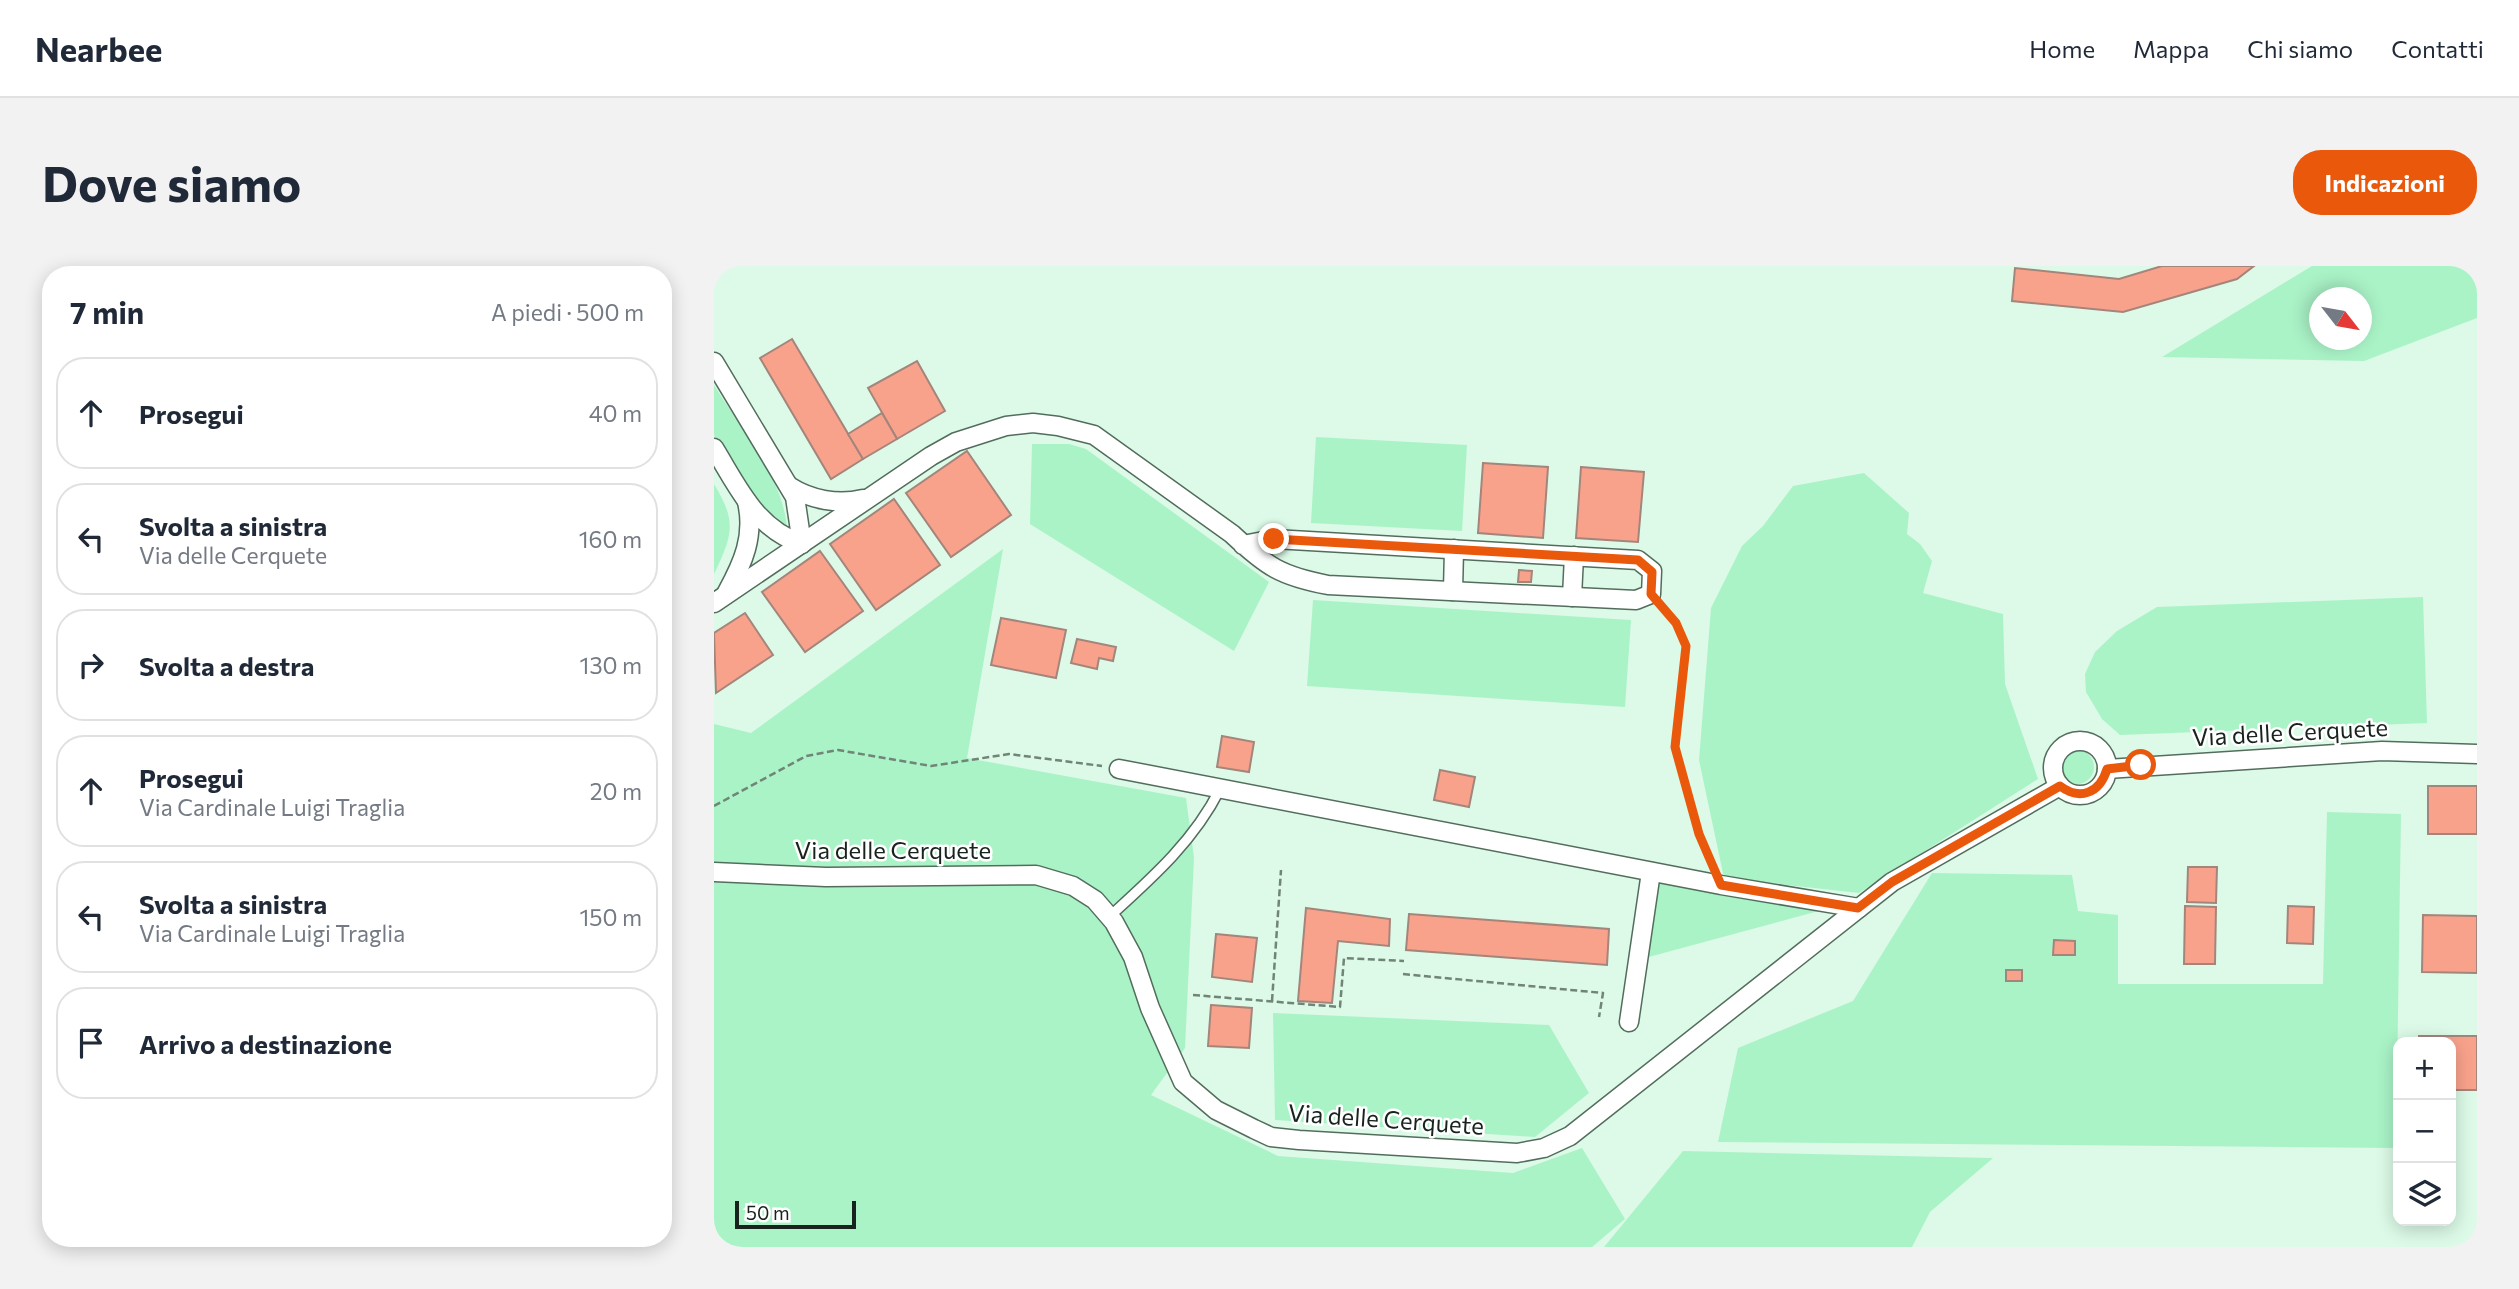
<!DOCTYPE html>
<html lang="it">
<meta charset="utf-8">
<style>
:root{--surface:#fff;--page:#f2f2f3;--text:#1f2937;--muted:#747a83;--line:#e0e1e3;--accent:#ea580c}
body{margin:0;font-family:Commissioner,sans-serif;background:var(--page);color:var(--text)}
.controls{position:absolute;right:21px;bottom:21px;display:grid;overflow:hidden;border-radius:14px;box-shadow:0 4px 18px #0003}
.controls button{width:63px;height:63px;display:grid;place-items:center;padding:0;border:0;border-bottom:2px solid var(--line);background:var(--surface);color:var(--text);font:35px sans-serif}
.compass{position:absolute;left:1595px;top:21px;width:63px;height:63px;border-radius:50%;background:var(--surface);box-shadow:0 4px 18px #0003;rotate:121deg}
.scale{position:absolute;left:21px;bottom:18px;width:121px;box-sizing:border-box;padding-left:7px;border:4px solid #18231d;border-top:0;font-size:19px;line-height:24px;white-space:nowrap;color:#18231d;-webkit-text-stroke:5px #fff;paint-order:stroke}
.stop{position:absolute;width:21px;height:21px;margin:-16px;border:5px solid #ea580c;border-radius:50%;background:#fff}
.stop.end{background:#ea580c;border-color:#fff;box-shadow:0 2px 7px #0008}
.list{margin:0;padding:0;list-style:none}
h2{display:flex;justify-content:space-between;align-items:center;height:91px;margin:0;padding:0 28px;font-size:30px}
h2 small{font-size:23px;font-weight:400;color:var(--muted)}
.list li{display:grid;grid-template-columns:46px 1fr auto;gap:21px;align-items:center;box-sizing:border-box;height:112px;margin:0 14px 14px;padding:0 14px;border:2px solid var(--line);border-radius:28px}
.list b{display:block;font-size:26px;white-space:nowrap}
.list p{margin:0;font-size:23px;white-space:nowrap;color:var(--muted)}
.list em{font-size:23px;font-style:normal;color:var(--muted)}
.icon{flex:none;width:38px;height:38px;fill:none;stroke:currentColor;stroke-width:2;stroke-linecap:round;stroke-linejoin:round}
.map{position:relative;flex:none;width:1763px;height:981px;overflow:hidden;border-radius:28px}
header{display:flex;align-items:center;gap:42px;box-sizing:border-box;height:98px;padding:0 35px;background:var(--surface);border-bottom:2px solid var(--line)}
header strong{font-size:33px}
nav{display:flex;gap:38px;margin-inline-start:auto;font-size:24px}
.intro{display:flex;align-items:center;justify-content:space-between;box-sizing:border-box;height:168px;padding:0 42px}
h1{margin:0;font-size:49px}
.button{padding:18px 32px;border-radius:28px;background:var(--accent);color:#fff;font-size:24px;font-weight:700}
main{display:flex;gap:42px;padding:0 42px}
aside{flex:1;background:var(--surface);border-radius:28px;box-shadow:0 4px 18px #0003}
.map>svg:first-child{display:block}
.green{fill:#aaf3c7;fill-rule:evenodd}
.building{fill:#f9a28b;stroke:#a4857c;stroke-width:2}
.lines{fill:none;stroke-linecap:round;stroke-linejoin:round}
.service-casing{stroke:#536d5d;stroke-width:12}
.minor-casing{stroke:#536d5d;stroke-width:21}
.path{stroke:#718478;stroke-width:2.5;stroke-dasharray:7 3.5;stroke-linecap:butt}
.service{stroke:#fff;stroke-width:9}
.minor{stroke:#fff;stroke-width:18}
.route{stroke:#ea580c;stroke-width:9}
.labels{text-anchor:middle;stroke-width:5;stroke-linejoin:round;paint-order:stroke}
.street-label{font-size:24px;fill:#18231d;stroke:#fff}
</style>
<header>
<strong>Nearbee</strong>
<nav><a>Home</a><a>Mappa</a><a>Chi siamo</a><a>Contatti</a></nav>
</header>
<div class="intro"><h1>Dove siamo</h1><a class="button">Indicazioni</a></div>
<main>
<aside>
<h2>7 min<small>A piedi · 500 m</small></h2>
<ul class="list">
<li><svg class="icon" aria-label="ahead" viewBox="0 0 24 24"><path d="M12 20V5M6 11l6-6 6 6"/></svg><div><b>Prosegui</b></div><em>40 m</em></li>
<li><svg class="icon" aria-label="left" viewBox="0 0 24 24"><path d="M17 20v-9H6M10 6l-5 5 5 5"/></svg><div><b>Svolta a sinistra</b><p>Via delle Cerquete</p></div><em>160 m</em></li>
<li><svg class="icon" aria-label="right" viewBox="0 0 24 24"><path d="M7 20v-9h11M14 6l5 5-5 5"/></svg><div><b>Svolta a destra</b></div><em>130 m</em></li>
<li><svg class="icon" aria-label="ahead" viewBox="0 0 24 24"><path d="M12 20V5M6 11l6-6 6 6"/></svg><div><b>Prosegui</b><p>Via Cardinale Luigi Traglia</p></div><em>20 m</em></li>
<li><svg class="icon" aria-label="left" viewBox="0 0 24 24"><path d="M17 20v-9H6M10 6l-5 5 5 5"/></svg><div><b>Svolta a sinistra</b><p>Via Cardinale Luigi Traglia</p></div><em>150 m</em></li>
<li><svg class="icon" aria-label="arrive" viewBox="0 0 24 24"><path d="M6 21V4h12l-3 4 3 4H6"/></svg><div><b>Arrivo a destinazione</b></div></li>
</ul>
</aside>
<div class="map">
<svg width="1763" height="981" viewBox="0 0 1763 981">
<rect width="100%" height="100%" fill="#dcfae7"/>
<!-- green -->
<g class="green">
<path d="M1598,0h165v52l-113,43 -202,-4zM1605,32h42v42h-42z"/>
<path d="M0,119c27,44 69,92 73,143l-22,-9 -51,-84z"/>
<path d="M602,171l151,8 -5,86 -151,-8z"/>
<path d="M318,178h37l17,5 183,133 -35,69 -204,-127z"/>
<path d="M1150,207l45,40 -2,21 13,10 12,17 -9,32 80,21 2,70 33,95 -179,114 -135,-15 -25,-118 12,-152 31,-62 21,-20 30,-40z"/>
<path d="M0,218c23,38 19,50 0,90z"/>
<path d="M289,283l-36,209 219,40 8,60 -9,190 -34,47 127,61 235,17 69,-25 43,71 -33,28h-878v-523l37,9z"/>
<path d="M1709,331l4,126 -307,12 -18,-16 -16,-27 -1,-18 10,-22 22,-21 40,-24z"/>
<path d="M599,334l318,20 -6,87 -318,-21z"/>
<circle cx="1363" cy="501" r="17"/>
<path d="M1613,546l74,2 -5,334 -678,-6 20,-94 115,-47 79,-128 140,2 6,36 40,4v69h205z"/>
<path d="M946,614l166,29 -181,49z"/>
<path d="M559,747l276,12 40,68 -54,44 -260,-17z"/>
<path d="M969,885l310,7 -63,54 -18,35h-308z"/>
</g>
<!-- building -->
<g class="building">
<path d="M1448,0h92l-17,13 -114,33 -111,-11 3,-33 104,11z"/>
<path d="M78,73l71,120 -32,20 -71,-121z"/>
<path d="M203,95l28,50 -48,28 -29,-51z"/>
<path d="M168,147l15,26 -34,20 -15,-25z"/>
<path d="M253,185l44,64 -60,42 -45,-64z"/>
<path d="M769,197l65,4 -5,71 -65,-5z"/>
<path d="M867,201l63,5 -6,70 -62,-4z"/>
<path d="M180,233l46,66 -64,45 -46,-66z"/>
<path d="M106,285l43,60 -58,41 -43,-60z"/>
<path d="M805,304l13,1 -1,11h-13z"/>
<path d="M31,347l28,42 -57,38 -2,-60z"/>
<path d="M287,352l65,12 -10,48 -65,-13z"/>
<path d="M363,373l39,8 -3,14 -14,-3 -2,11 -26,-6z"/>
<path d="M508,470l32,6 -5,30 -32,-5z"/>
<path d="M726,504l35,7 -6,30 -35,-7z"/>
<rect x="1714" y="520" width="49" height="48"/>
<path d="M1474,601h29l-1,36 -29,-1z"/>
<path d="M1471,640l31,1 -1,57h-31z"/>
<path d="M1574,640l26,1 -1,37 -26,-1z"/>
<path d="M592,642l84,11 -1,27 -51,-5 -6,62 -34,-2z"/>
<path d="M695,648l200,15 -2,36 -201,-15z"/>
<path d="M1709,649l54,1v57l-55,-1z"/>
<path d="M502,668l41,4 -5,44 -40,-5z"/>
<path d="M1340,674l21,1v14h-22z"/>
<rect x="1292" y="704" width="16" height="11"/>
<path d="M497,739l41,3 -3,40 -41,-2z"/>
<path d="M1705,770h58v54h-26v-48h-32z"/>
</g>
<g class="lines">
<defs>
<path id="service" d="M395,651c43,-39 85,-76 111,-128"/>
<g id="minor">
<path d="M0,96l81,135 7,47c-46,-15 -64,-57 -88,-96"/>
<path d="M75,220c22,14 49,19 74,13"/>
<path d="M739,325l1,-42"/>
<path d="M13,326c16,-29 28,-56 20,-90"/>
<path d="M858,331l2,-41"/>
<path d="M0,337l217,-147 25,-14 50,-16 27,-3 25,3 36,9 138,99c35,33 49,42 96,51l308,15 15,-6 1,-23 -14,-11 -364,-21 -31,6"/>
<circle cx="1366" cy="502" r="27"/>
<path d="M405,503l602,116 138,23"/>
<path d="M1393,503l275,-18 95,3"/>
<path d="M0,606l112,5 210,-2 37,11 22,14 19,22 19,35 17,51 33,74 33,28 38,19 17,8 28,3 218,13 27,-5 26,-12 322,-254 168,-96"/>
<path d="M915,756l22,-150"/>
</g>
</defs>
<!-- service casing -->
<use href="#service" class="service-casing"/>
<!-- minor casing -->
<use href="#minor" class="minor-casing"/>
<!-- path -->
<g class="path">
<path d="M947,341l15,16 10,23 -11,101 24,87 14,32"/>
<path d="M0,540l92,-50 32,-6 93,16 78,-12 93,12"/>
<path d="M689,708l200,19 -4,24"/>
<path d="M479,729l147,12 4,-49 60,3"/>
<path d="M558,735l9,-131"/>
</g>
<!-- service -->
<use href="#service" class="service"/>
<!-- minor -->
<use href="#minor" class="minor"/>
</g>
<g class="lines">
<!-- route -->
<path class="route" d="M560,273l364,21 14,12 -1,22 25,29 10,23 -11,101 24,87 22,51 137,23 34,-26 168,-96c20,15 40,7 47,-17l34,-4"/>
</g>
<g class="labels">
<!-- street labels -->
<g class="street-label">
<text transform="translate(1576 467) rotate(-3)" y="8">Via delle Cerquete</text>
<text x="179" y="593">Via delle Cerquete</text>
<text transform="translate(672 854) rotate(4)" y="8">Via delle Cerquete</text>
</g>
</g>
</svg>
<div class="controls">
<button>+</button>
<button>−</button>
<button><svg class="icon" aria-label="layers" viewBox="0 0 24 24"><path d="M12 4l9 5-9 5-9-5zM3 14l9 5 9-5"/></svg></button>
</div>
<svg class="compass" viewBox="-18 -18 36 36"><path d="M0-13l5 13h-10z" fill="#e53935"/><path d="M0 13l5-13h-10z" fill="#747a83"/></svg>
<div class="scale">50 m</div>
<div class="stop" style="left:1427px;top:499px"></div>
<div class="stop end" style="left:560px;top:273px"></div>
</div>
</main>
